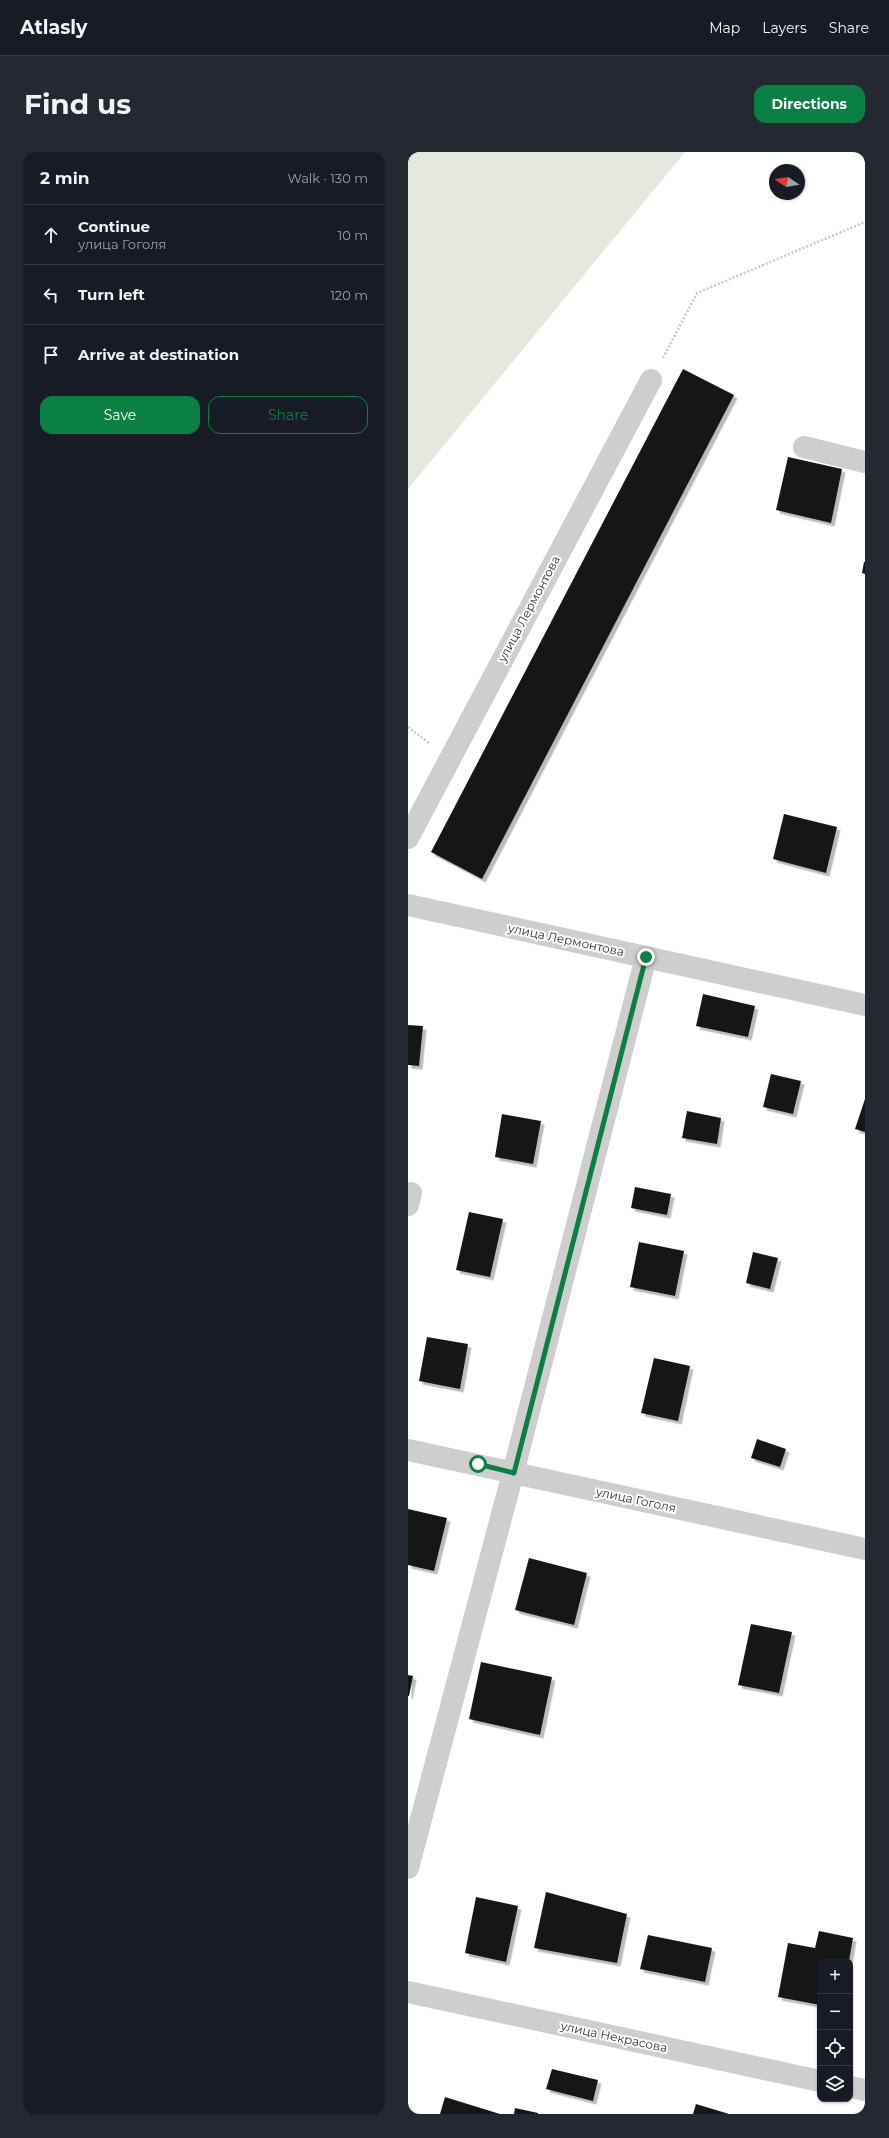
<!DOCTYPE html>
<meta charset="utf-8">
<style>
:root{--surface:#171b24;--page:#242831;--text:#f1f3f6;--muted:#9ea1a6;--line:#363941;--accent:#0b8043}
body{margin:0;font-family:Montserrat,sans-serif;background:var(--page);color:var(--text)}
.controls{position:absolute;right:12px;bottom:12px;display:grid;overflow:hidden;border-radius:8px;box-shadow:0 1px 3px #0004}
.controls button{width:36px;height:36px;display:grid;place-items:center;padding:0;border:0;border-bottom:1px solid var(--line);background:var(--surface);color:var(--text);font:20px sans-serif}
.compass{position:absolute;left:361px;top:12px;width:36px;height:36px;border-radius:50%;background:var(--surface);box-shadow:0 1px 3px #0004;rotate:282deg}
.stop{position:absolute;width:12px;height:12px;margin:-9px;border:3px solid #0b8043;border-radius:50%;background:#fff}
.stop.end{background:#0b8043;border-color:#fff;box-shadow:0 1px 4px #0008}
.list{margin:0;padding:0;list-style:none}
h2{display:flex;justify-content:space-between;align-items:center;height:52px;margin:0;padding:0 16px;font-size:17px}
h2 small{font-size:13px;font-weight:400;color:var(--muted)}
.list li{display:grid;grid-template-columns:26px 1fr auto;gap:12px;align-items:center;box-sizing:border-box;height:60px;padding:0 16px;border-top:1px solid var(--line)}
.list b{display:block;font-size:15px;white-space:nowrap}
.list p{margin:0;font-size:13px;white-space:nowrap;color:var(--muted)}
.list em{font-size:13px;font-style:normal;color:var(--muted)}
.actions{display:flex;gap:8px;padding:12px 16px}
.actions a{flex:1;padding:9px 0;border:1px solid var(--accent);border-radius:12px;text-align:center;font-size:14px;color:var(--accent)}
.actions .main{background:var(--accent);color:#fff}
.icon{flex:none;width:22px;height:22px;fill:none;stroke:currentColor;stroke-width:2;stroke-linecap:round;stroke-linejoin:round}
.map{position:relative;flex:none;width:457px;height:1962px;overflow:hidden;border-radius:12px}
header{display:flex;align-items:center;gap:24px;box-sizing:border-box;height:56px;padding:0 20px;background:var(--surface);border-bottom:1px solid var(--line)}
header strong{font-size:19px}
nav{display:flex;gap:22px;margin-inline-start:auto;font-size:14px}
.intro{display:flex;align-items:center;justify-content:space-between;box-sizing:border-box;height:96px;padding:0 24px}
h1{margin:0;font-size:28px}
.button{padding:10px 18px;border-radius:12px;background:var(--accent);color:#fff;font-size:14px;font-weight:700}
main{display:flex;gap:24px;padding:0 24px}
aside{flex:1;background:var(--surface);border-radius:12px;box-shadow:0 1px 3px #0004}
.map>svg:first-child{display:block}
.green{fill:#e5e9dd}
.building{fill:#181818;filter:url(#shadow)}
.lines{fill:none;stroke-linecap:round;stroke-linejoin:round}
.path{stroke:#c8c8c8;stroke-width:2.5;stroke-dasharray:2 2;stroke-linecap:butt}
.minor{stroke:#cecece;stroke-width:22}
.route{stroke:#0b8043;stroke-width:5}
.labels{text-anchor:middle;stroke-width:4;stroke-linejoin:round;paint-order:stroke}
.street-label{font-size:12px;fill:#313131;stroke:#fff}
</style>
<header>
<strong>Atlasly</strong>
<nav><a>Map</a><a>Layers</a><a>Share</a></nav>
</header>
<div class="intro"><h1>Find us</h1><a class="button">Directions</a></div>
<main>
<aside>
<h2>2 min<small>Walk · 130 m</small></h2>
<ul class="list">
<li><svg class="icon" aria-label="ahead" viewBox="0 0 24 24"><path d="M12 20V5M6 11l6-6 6 6"/></svg><div><b>Continue</b><p>улица Гоголя</p></div><em>10 m</em></li>
<li><svg class="icon" aria-label="left" viewBox="0 0 24 24"><path d="M17 20v-9H6M10 6l-5 5 5 5"/></svg><div><b>Turn left</b></div><em>120 m</em></li>
<li><svg class="icon" aria-label="arrive" viewBox="0 0 24 24"><path d="M6 21V4h12l-3 4 3 4H6"/></svg><div><b>Arrive at destination</b></div></li>
</ul>
<div class="actions"><a class="main">Save</a><a>Share</a></div>
</aside>
<div class="map">
<svg width="457" height="1962" viewBox="0 0 457 1962">
<defs>
<filter id="shadow"><feDropShadow dx="3.5" dy="3.5" stdDeviation="0" flood-color="#0004"/></filter>
</defs>
<rect width="100%" height="100%" fill="#fff"/>
<!-- green -->
<path class="green" d="M0,0h277l-277,337z"/>
<!-- building -->
<g class="building">
<path d="M275,217l51,26 -252,484 -51,-27z"/>
<path d="M380,305l54,12 -11,54 -55,-13z"/>
<path d="M456,410h1v12l-3,-1z"/>
<path d="M376,662l53,13 -11,46 -53,-14z"/>
<path d="M295,842l52,12 -7,31 -52,-11z"/>
<path d="M0,873l15,1 -4,40 -11,-1z"/>
<path d="M363,922l30,7 -8,33 -30,-7z"/>
<path d="M457,947v33l-10,-3z"/>
<path d="M279,959l34,7 -4,26 -35,-6z"/>
<path d="M94,962l39,7 -8,43 -38,-7z"/>
<path d="M227,1035l36,7 -4,21 -36,-7z"/>
<path d="M61,1060l34,7 -13,58 -34,-7z"/>
<path d="M231,1090l45,9 -9,45 -45,-9z"/>
<path d="M345,1100l25,6 -8,31 -24,-6z"/>
<path d="M19,1185l41,7 -8,45 -41,-8z"/>
<path d="M246,1206l36,8 -12,55 -37,-8z"/>
<path d="M349,1287l29,10 -6,18 -29,-9z"/>
<path d="M0,1357l39,9 -13,53 -26,-6z"/>
<path d="M121,1406l58,15 -13,52 -59,-15z"/>
<path d="M343,1472l41,8 -13,61 -41,-8z"/>
<path d="M73,1510l71,15 -12,58 -71,-16z"/>
<path d="M0,1523l5,1 -4,20h-1z"/>
<path d="M138,1740l81,22 -10,49 -83,-15z"/>
<path d="M68,1745l42,9 -12,56 -41,-9z"/>
<path d="M411,1779l34,7 -4,23h-29v44l-42,-8 10,-54 27,5z"/>
<path d="M240,1783l64,13 -7,34 -65,-13z"/>
<path d="M144,1917l46,11 -5,21 -47,-12z"/>
<path d="M37,1945l55,17h-60z"/>
<path d="M288,1952l33,10h-36z"/>
<path d="M107,1956l23,5v1h-24z"/>
</g>
<g class="lines">
<!-- path -->
<g class="path">
<path d="M255,206l34,-65 168,-71"/>
<path d="M0,575l21,16"/>
</g>
<!-- minor -->
<g class="minor">
<path d="M396,295l61,15"/>
<path d="M0,686l243,-458"/>
<path d="M0,753l457,100"/>
<path d="M0,1053l3,-12"/>
<path d="M0,1298l457,99"/>
<path d="M0,1716l105,-395 133,-516"/>
<path d="M0,1840l412,89"/>
<path d="M442,1935l15,3"/>
</g>
</g>
<g class="lines">
<!-- route -->
<path class="route" d="M70,1312l36,9 132,-516"/>
</g>
<g class="labels">
<!-- street labels -->
<g class="street-label">
<text transform="translate(121 457) rotate(-62)" y="4">улица Лермонтова</text>
<text transform="translate(158 788) rotate(12)" y="4">улица Лермонтова</text>
<text transform="translate(228 1348) rotate(12)" y="4">улица Гоголя</text>
<text transform="translate(206 1885) rotate(12)" y="4">улица Некрасова</text>
</g>
</g>
</svg>
<div class="controls">
<button>+</button>
<button>−</button>
<button><svg class="icon" aria-label="locate" viewBox="0 0 24 24"><circle cx="12" cy="12" r="6"/><path d="M12 2v4M12 18v4M2 12h4M18 12h4"/></svg></button>
<button><svg class="icon" aria-label="layers" viewBox="0 0 24 24"><path d="M12 4l9 5-9 5-9-5zM3 14l9 5 9-5"/></svg></button>
</div>
<svg class="compass" viewBox="-18 -18 36 36"><path d="M0-13l5 13h-10z" fill="#e53935"/><path d="M0 13l5-13h-10z" fill="#9ea1a6"/></svg>
<div class="stop" style="left:70px;top:1312px"></div>
<div class="stop end" style="left:238px;top:805px"></div>
</div>
</main>
